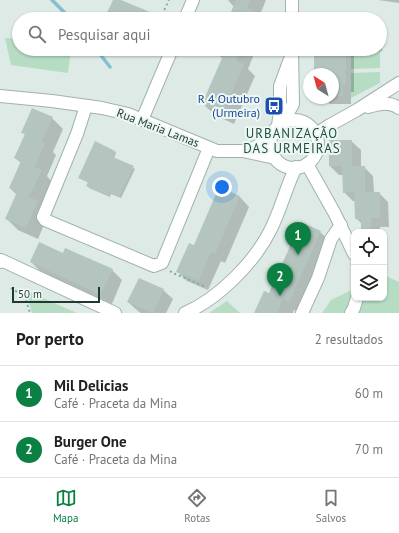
<!DOCTYPE html>
<html lang="pt">
<meta charset="utf-8">
<style>
:root{--surface:#fff;--page:#f6f6f6;--text:#202124;--muted:#757577;--line:#e0e0e0;--accent:#0b8043}
body{margin:0;font-family:"PT Sans",sans-serif;background:var(--page);color:var(--text)}
.controls{position:absolute;right:12px;bottom:12px;display:grid;overflow:hidden;border-radius:8px;box-shadow:0 1px 3px #0004}
.controls button{width:36px;height:36px;display:grid;place-items:center;padding:0;border:0;border-bottom:1px solid var(--line);background:var(--surface);color:var(--text);font:20px sans-serif}
.compass{position:absolute;left:303px;top:68px;width:36px;height:36px;border-radius:50%;background:var(--surface);box-shadow:0 1px 3px #0004;rotate:324deg}
.scale{position:absolute;left:12px;bottom:10px;width:88px;box-sizing:border-box;padding-left:4px;border:2px solid #1f3a35;border-top:0;font-size:11px;line-height:14px;white-space:nowrap;color:#1f3a35;-webkit-text-stroke:3px #eff7f3;paint-order:stroke}
.you{position:absolute;left:222px;top:187px;width:14px;height:14px;margin:-10px;border:3px solid #fff;border-radius:50%;background:#1a73e8;box-shadow:0 0 0 6px #1a73e833}
.badge{display:grid;place-items:center;width:26px;height:26px;border-radius:50%;background:var(--accent);color:#fff;font-size:13px;font-weight:700}
.pin{position:absolute;translate:-50% -33px;filter:drop-shadow(0 1px 2px #0008)}
.pin::after{content:'';position:absolute;top:21px;width:14px;height:12px;background:inherit;clip-path:polygon(0 0,100% 0,50% 100%)}
.list{margin:0;padding:0;list-style:none}
h2{display:flex;justify-content:space-between;align-items:center;height:52px;margin:0;padding:0 16px;font-size:17px}
h2 small{font-size:13px;font-weight:400;color:var(--muted)}
.list li{display:grid;grid-template-columns:26px 1fr auto;gap:12px;align-items:center;box-sizing:border-box;height:56px;padding:0 16px;border-top:1px solid var(--line)}
.list b{display:block;font-size:15px;white-space:nowrap}
.list p{margin:0;font-size:13px;white-space:nowrap;color:var(--muted)}
.list em{font-size:13px;font-style:normal;color:var(--muted)}
.icon{flex:none;width:22px;height:22px;fill:none;stroke:currentColor;stroke-width:2;stroke-linecap:round;stroke-linejoin:round}
.map{position:relative;flex:none;width:399px;height:313px;overflow:hidden}
.search{position:absolute;background:var(--surface);box-shadow:0 1px 3px #0004;left:12px;right:12px;top:12px;height:44px;display:flex;align-items:center;gap:10px;box-sizing:border-box;padding:0 14px;border-radius:22px;color:var(--muted);font-size:15px}
.sheet{height:164px;background:var(--surface)}
nav{display:flex;justify-content:space-around;align-items:center;box-sizing:border-box;height:56px;border-top:1px solid var(--line);background:var(--surface);font-size:11px;color:var(--muted)}
nav a{display:grid;justify-items:center;gap:2px}
nav .on{color:var(--accent)}
.map>svg:first-child{display:block}
.green{fill:#b6dcc3}
.shadow{fill:#0003}
.lines{fill:none;stroke-linecap:round;stroke-linejoin:round}
.stream{stroke:#84c0d1;stroke-width:3.5}
.building{fill:#b4c5bf}
.minor-casing{stroke:#a1b2ad;stroke-width:14}
.path{stroke:#7eafa3;stroke-width:2;stroke-dasharray:2 3;stroke-linecap:butt}
.minor{stroke:#fff;stroke-width:12}
.labels{text-anchor:middle;stroke-width:4;stroke-linejoin:round;paint-order:stroke}
.transit-label{font-size:12px;fill:#164399;stroke:#eff7f3;text-anchor:end}
.street-label{font-size:12px;fill:#1f3a35;stroke:#eff7f3}
.neighbourhood-label{font-size:13px;letter-spacing:1px;fill:#1b4d44;stroke:#eff7f3}
</style>
<div class="map">
<svg width="399" height="313" viewBox="0 0 399 313">
<rect width="100%" height="100%" fill="#deeae6"/>
<!-- green -->
<g class="green">
<path d="M5,38l14,1v10h52l-3,24 -57,-8z"/>
<path d="M351,49h29v19l-29,1z"/>
<path d="M380,72v11l-29,15v-25z"/>
<path d="M384,275l15,7v31h-77l9,-13 23,-11v9h30z"/>
<path d="M29,292l48,21h-45l-5,-19z"/>
<path d="M227,301l13,12h-31z"/>
</g>
<!-- shadow -->
<g class="shadow">
<path d="M228,0h38l-7,17 2,2h-32l5,-12z"/>
<path d="M378,0h21v3z"/>
<path d="M364,17l2,2h-48v-1z"/>
<path d="M380,28l1,1 1,22 -10,1 1,3 -19,1v36h-3v12h-21l-6,-6h9v-24h-18l3,-25h62z"/>
<path d="M217,49h39l-8,20 7,7 -21,48 -19,-9 -12,-11 20,-45 -7,-7z"/>
<path d="M52,118l11,11 -10,23 3,3 -9,21 5,6 -3,31 -11,26 -20,-9 -11,-11 10,-24 -7,-7 11,-25 -6,-5 10,-23 -2,-3z"/>
<path d="M330,141h21l10,9v17h3l9,9 1,17h5l9,9 1,25h-9v5h-18v-8l-6,-6v-17h-3l-9,-9 -1,-17h-4l-9,-9z"/>
<path d="M115,151l1,2 -2,5 21,11 -14,29 -10,-4 -1,3 -21,-9 -1,-2 1,-3 -10,-5z"/>
<path d="M220,188l20,9 9,10 -24,56 -4,-2 -13,29 -21,-9 -10,-10 18,-25z"/>
<path d="M320,232l12,11 -31,70 -7,-3 -1,3h-37z"/>
<path d="M63,254l49,16 10,10 -10,24 -71,-32 -10,-10z"/>
<path d="M163,290l10,9 -7,14h-25l-3,-2 -10,-9z"/>
</g>
<g class="lines">
<!-- stream -->
<g class="stream">
<path d="M52,0l19,19"/>
<path d="M96,49l14,18"/>
</g>
</g>
<!-- building -->
<g class="building">
<path d="M113,0h8l46,19h-63z"/>
<path d="M236,0h14l-3,8 9,4 -3,7h-25z"/>
<path d="M226,49h14l-4,12 8,3 -21,49 -21,-9z"/>
<path d="M317,49h26v6h3v29h-3v12h-10v-22h-19v-18h3z"/>
<path d="M32,108l21,9 -11,25 3,1 -10,24 7,3 -13,27 9,4 -12,27 -21,-9 12,-27 -8,-4 12,-27 -7,-3 11,-24 -4,-1z"/>
<path d="M329,140h23v26h13v26h15v26h-9v14h-10v-13h-6l-1,-27 -11,1 -1,-27h-13z"/>
<path d="M95,141l20,10 -2,6 21,9 -15,31 -9,-4 -2,3 -15,-7 -7,-3 2,-4 -10,-4z"/>
<path d="M219,187l21,9 -25,58 -4,-2 -12,29 -23,-9 13,-29 5,2z"/>
<path d="M301,222l20,9 -32,71 -6,-3 -6,14h-23l10,-22 5,2z"/>
<path d="M39,242l24,11 2,-5 48,21 -12,26 -71,-33z"/>
<path d="M139,278l25,11 -11,24 -26,-11z"/>
</g>
<g class="lines">
<defs>
<g id="minor">
<path d="M292,0v19"/>
<path d="M185,19l8,-19"/>
<path d="M0,96l52,5 50,7 26,6 89,37h26l32,7"/>
<path d="M86,106l-9,28 -34,83 2,3 109,46 8,-3 47,-115"/>
<path d="M368,107c11,-3 21,-6 31,1"/>
<path d="M142,120l30,-71"/>
<circle cx="294" cy="144" r="24"/>
<path d="M283,122l10,-18 -1,-55"/>
<path d="M278,126l2,-15v-25l10,-27"/>
<path d="M316,134l14,-9 27,-15 42,-27"/>
<path d="M243,151l11,-3 17,-10"/>
<path d="M307,164l28,50 19,40"/>
<path d="M0,262l1,-2 114,53"/>
<path d="M185,313c33,-14 70,-51 86,-84 10,-20 15,-42 25,-62"/>
<path d="M302,313l16,-35 13,-39 10,-14"/>
<path d="M351,313l3,-5 3,-10"/>
</g>
</defs>
<!-- minor casing -->
<use href="#minor" class="minor-casing"/>
<!-- path -->
<g class="path">
<path d="M160,19l9,-19"/>
<path d="M170,271l3,2 33,14"/>
<path d="M11,288l14,9 5,16"/>
</g>
<!-- minor -->
<use href="#minor" class="minor"/>
</g>
<!-- icons -->
<defs>
<symbol id="bus-square" viewBox="-11 -11 22 22"><rect x="-9" y="-9" width="18" height="18" rx="4" fill="#1a4fb4" stroke="#eff7f3"/><path d="M-5-6H5V4H4V6H2V4H-2V6H-4V4H-5ZM-3.5-4V0h7V-4ZM-3.5 1.2v1.5H-2V1.2ZM2 1.2v1.5H3.5V1.2Z" fill="#fff"/></symbol>
</defs>
<g fill-rule="evenodd">
<use href="#bus-square" x="263" y="95" width="22" height="22"/>
</g>
<g class="labels">
<!-- transit labels -->
<g class="transit-label">
<text x="260" y="103">R 4 Outubro<tspan x="260" dy="14">(Urmeira)</tspan></text>
</g>
<!-- street labels -->
<g class="street-label">
<text transform="translate(158 128) rotate(21)" y="4">Rua Maria Lamas</text>
</g>
<!-- neighbourhood labels -->
<g class="neighbourhood-label">
<text x="292" y="138">URBANIZAÇÃO<tspan x="292" dy="15">DAS URMEIRAS</tspan></text>
</g>
</g>
</svg>
<div class="controls">
<button><svg class="icon" aria-label="locate" viewBox="0 0 24 24"><circle cx="12" cy="12" r="6"/><path d="M12 2v4M12 18v4M2 12h4M18 12h4"/></svg></button>
<button><svg class="icon" aria-label="layers" viewBox="0 0 24 24"><path d="M12 4l9 5-9 5-9-5zM3 14l9 5 9-5"/></svg></button>
</div>
<svg class="compass" viewBox="-18 -18 36 36"><path d="M0-13l5 13h-10z" fill="#e53935"/><path d="M0 13l5-13h-10z" fill="#757577"/></svg>
<div class="scale">50 m</div>
<div class="you"></div>
<div class="pin badge" style="left:298px;top:255px">1</div>
<div class="pin badge" style="left:280px;top:296px">2</div>
<div class="search"><svg class="icon" aria-label="search" viewBox="0 0 24 24"><circle cx="10" cy="10" r="6"/><path d="M15 15l6 6"/></svg>Pesquisar aqui</div>
</div>
<section class="sheet">
<h2>Por perto<small>2 resultados</small></h2>
<ul class="list">
<li><span class="badge">1</span><div><b>Mil Delicias</b><p>Café · Praceta da Mina</p></div><em>60 m</em></li>
<li><span class="badge">2</span><div><b>Burger One</b><p>Café · Praceta da Mina</p></div><em>70 m</em></li>
</ul>
</section>
<nav>
<a class="on"><svg class="icon" aria-label="map" viewBox="0 0 24 24"><path d="M3 6l6-2 6 2 6-2v14l-6 2-6-2-6 2zM9 4v14M15 6v14"/></svg>Mapa</a>
<a><svg class="icon" aria-label="directions" viewBox="0 0 24 24"><path d="M12 3l9 9-9 9-9-9zM9 14v-3h6M13 9l2 2-2 2"/></svg>Rotas</a>
<a><svg class="icon" aria-label="saved" viewBox="0 0 24 24"><path d="M7 4h10v16l-5-4-5 4z"/></svg>Salvos</a>
</nav>
